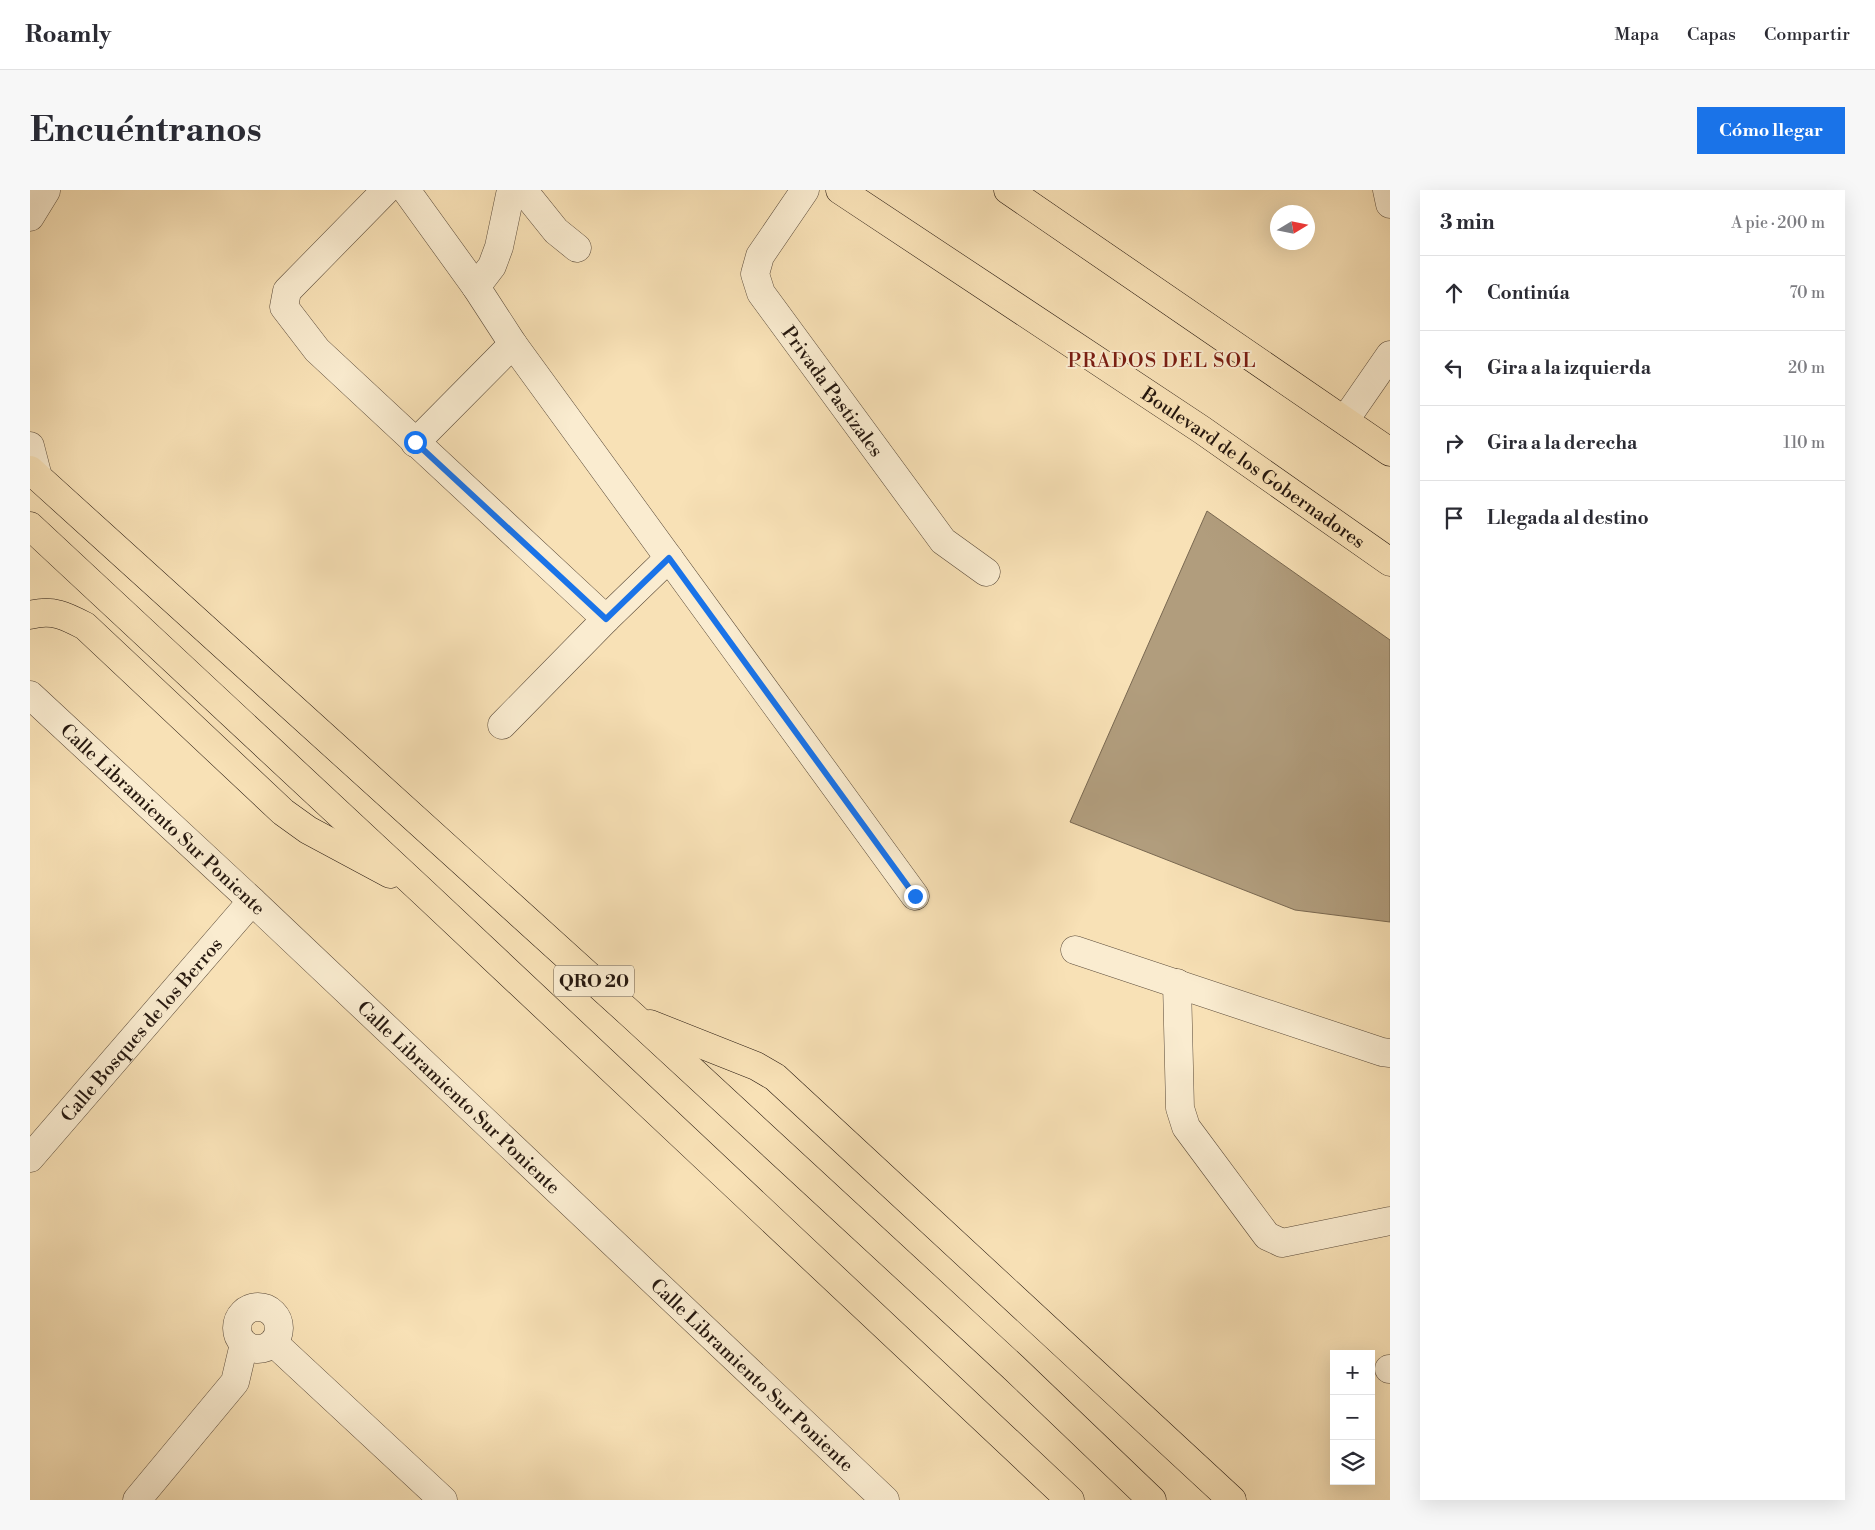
<!DOCTYPE html>
<html lang="es">
<meta charset="utf-8">
<style>
:root{--surface:#fff;--page:#f7f7f7;--text:#2b2b33;--muted:#7c7c81;--line:#e1e1e2;--accent:#1a73e8}
body{margin:0;font-family:"Libre Bodoni",serif;background:var(--page);color:var(--text)}
.controls{position:absolute;right:15px;bottom:15px;display:grid;overflow:hidden;border-radius:0px;box-shadow:0 5px 20px #0002}
.controls button{width:45px;height:45px;display:grid;place-items:center;padding:0;border:0;border-bottom:1px solid var(--line);background:var(--surface);color:var(--text);font:25px sans-serif}
.compass{position:absolute;left:1240px;top:15px;width:45px;height:45px;border-radius:50%;background:var(--surface);box-shadow:0 5px 20px #0002;rotate:80deg}
.stop{position:absolute;width:15px;height:15px;margin:-11px;border:4px solid #1a73e8;border-radius:50%;background:#fff}
.stop.end{background:#1a73e8;border-color:#fff;box-shadow:0 1px 5px #0008}
.list{margin:0;padding:0;list-style:none}
h2{display:flex;justify-content:space-between;align-items:center;height:65px;margin:0;padding:0 20px;font-size:21px}
h2 small{font-size:16px;font-weight:400;color:var(--muted)}
.list li{display:grid;grid-template-columns:32px 1fr auto;gap:15px;align-items:center;box-sizing:border-box;height:75px;padding:0 20px;border-top:1px solid var(--line)}
.list b{display:block;font-size:19px;white-space:nowrap}
.list em{font-size:16px;font-style:normal;color:var(--muted)}
.icon{flex:none;width:28px;height:28px;fill:none;stroke:currentColor;stroke-width:2;stroke-linecap:round;stroke-linejoin:round}
.map{position:relative;flex:none;width:1360px;height:1310px;overflow:hidden;border-radius:0px}
header{display:flex;align-items:center;gap:30px;box-sizing:border-box;height:70px;padding:0 25px;background:var(--surface);border-bottom:1px solid var(--line)}
header strong{font-size:24px}
nav{display:flex;gap:28px;margin-inline-start:auto;font-size:18px}
.intro{display:flex;align-items:center;justify-content:space-between;box-sizing:border-box;height:120px;padding:0 30px}
h1{margin:0;font-size:35px}
.button{padding:12px 22px;border-radius:0px;background:var(--accent);color:#fff;font-size:18px;font-weight:700}
main{display:flex;gap:30px;padding:0 30px}
aside{flex:1;background:var(--surface);border-radius:0px;box-shadow:0 5px 20px #0002}
.map>svg:first-child{display:block}
.water{fill:#b19d7d;stroke:#796851}
.lines{fill:none;stroke-linecap:round;stroke-linejoin:round}
.minor-casing{stroke:#5a4a39;stroke-width:29}
.major-casing{stroke:#26180f;stroke-width:29}
.highway-casing{stroke:#26180f;stroke-width:29}
.minor{stroke:#faecd0;stroke-width:28}
.major{stroke:#f8e1b6;stroke-width:28}
.highway{stroke:#f8e1b6;stroke-width:28}
.route{stroke:#1a73e8;stroke-width:6}
.labels{text-anchor:middle;stroke-width:4;stroke-linejoin:round;paint-order:stroke}
.shield{fill:#faecd0;stroke:#665849;stroke-width:1}
.shield-label{font-size:18px;font-weight:bold;fill:#26180f}
.street-label{font-size:19px;fill:#26180f;stroke:#faecd0}
.neighbourhood-label{font-size:20px;letter-spacing:1px;fill:#7a1f14;stroke:#faecd0}
</style>
<header>
<strong>Roamly</strong>
<nav><a>Mapa</a><a>Capas</a><a>Compartir</a></nav>
</header>
<div class="intro"><h1>Encuéntranos</h1><a class="button">Cómo llegar</a></div>
<main>
<div class="map">
<svg width="1360" height="1310" viewBox="0 0 1360 1310">
<rect width="100%" height="100%" fill="#f8e1b6"/>
<filter id="stains"><feTurbulence type="fractalNoise" baseFrequency=".004" numOctaves="4"/><feColorMatrix values="0 0 0 0 .2 0 0 0 0 .09 0 0 0 0 .02 0 0 0 .5 -.17"/></filter>
<radialGradient id="worn" r=".72"><stop offset=".6" stop-color="#630" stop-opacity="0"/><stop offset="1" stop-color="#630" stop-opacity=".3"/></radialGradient>
<!-- water -->
<path class="water" d="M1177,321l183,129v282l-95,-12 -225,-88z"/>
<g class="lines">
<defs>
<g id="minor">
<path d="M356,0l-99,101 -3,16 33,43 289,269"/>
<path d="M376,0l70,97 37,57 402,552"/>
<path d="M493,0l33,41 21,17"/>
<path id="s1" d="M775,0l-45,66 -5,18 6,19 182,248 43,31"/>
<path d="M1357,0l3,14"/>
<path d="M0,27l16,-26"/>
<path d="M446,97l16,-21 7,-19 12,-57"/>
<path d="M1315,230l45,-65"/>
<path d="M385,253l98,-99"/>
<path d="M0,256l8,31"/>
<path id="s2" d="M0,505l222,206 633,599"/>
<path d="M472,535l104,-106 63,-61"/>
<path d="M1045,760l307,102 8,1"/>
<path d="M1147,793l3,125 6,19 81,109 15,7 108,-22"/>
<path id="s3" d="M0,968l222,-257"/>
<circle cx="228" cy="1138" r="21"/>
<path d="M244,1153l169,157"/>
<path d="M1359,1179h1"/>
<path d="M107,1310l98,-118 9,-38"/>
</g>
<g id="major">
<path id="s4" d="M810,0l362,240 188,132"/>
<path d="M978,0l382,262"/>
</g>
<g id="highway">
<path d="M0,280l604,547 379,350 139,133"/>
<path d="M0,336l393,366 647,608"/>
<path d="M0,425c23,-6 36,1 55,11l198,186 25,18 82,44"/>
<path d="M620,834l106,42 19,11 457,423"/>
</g>
</defs>
<!-- minor casing -->
<use href="#minor" class="minor-casing"/>
<!-- major casing -->
<use href="#major" class="major-casing"/>
<!-- highway casing -->
<use href="#highway" class="highway-casing"/>
<!-- minor -->
<use href="#minor" class="minor"/>
<!-- major -->
<use href="#major" class="major"/>
<!-- highway -->
<use href="#highway" class="highway"/>
</g>
<g class="lines">
<!-- route -->
<path class="route" d="M385,252l191,177 63,-61 246,338"/>
</g>
<g class="labels">
<!-- shield labels -->
<rect class="shield" x="524" y="775.5" width="80" height="31" rx="4"/>
<g class="shield-label">
<text x="564" y="797">QRO 20</text>
</g>
<!-- street labels -->
<g class="street-label">
<text dy="7" stroke="none"><textPath href="#s1" startOffset="240">Privada Pastizales</textPath></text>
<text dy="7" stroke="none"><textPath href="#s4" startOffset="498">Boulevard de los Gobernadores</textPath></text>
<text dy="7" stroke="none"><textPath href="#s2" startOffset="182">Calle Libramiento Sur Poniente</textPath></text>
<text dy="7" stroke="none"><textPath href="#s3" startOffset="170">Calle Bosques de los Berros</textPath></text>
<text dy="7" stroke="none"><textPath href="#s2" startOffset="588">Calle Libramiento Sur Poniente</textPath></text>
<text dy="7" stroke="none"><textPath href="#s2" startOffset="992">Calle Libramiento Sur Poniente</textPath></text>
</g>
<!-- neighbourhood labels -->
<g class="neighbourhood-label">
<text x="1132" y="177">PRADOS DEL SOL</text>
</g>
</g>
<rect width="100%" height="100%" filter="url(#stains)"/>
<rect width="100%" height="100%" fill="url(#worn)"/>
</svg>
<div class="controls">
<button>+</button>
<button>−</button>
<button><svg class="icon" aria-label="layers" viewBox="0 0 24 24"><path d="M12 4l9 5-9 5-9-5zM3 14l9 5 9-5"/></svg></button>
</div>
<svg class="compass" viewBox="-18 -18 36 36"><path d="M0-13l5 13h-10z" fill="#e53935"/><path d="M0 13l5-13h-10z" fill="#7c7c81"/></svg>
<div class="stop" style="left:385px;top:252px"></div>
<div class="stop end" style="left:885px;top:706px"></div>
</div>
<aside>
<h2>3 min<small>A pie · 200 m</small></h2>
<ul class="list">
<li><svg class="icon" aria-label="ahead" viewBox="0 0 24 24"><path d="M12 20V5M6 11l6-6 6 6"/></svg><div><b>Continúa</b></div><em>70 m</em></li>
<li><svg class="icon" aria-label="left" viewBox="0 0 24 24"><path d="M17 20v-9H6M10 6l-5 5 5 5"/></svg><div><b>Gira a la izquierda</b></div><em>20 m</em></li>
<li><svg class="icon" aria-label="right" viewBox="0 0 24 24"><path d="M7 20v-9h11M14 6l5 5-5 5"/></svg><div><b>Gira a la derecha</b></div><em>110 m</em></li>
<li><svg class="icon" aria-label="arrive" viewBox="0 0 24 24"><path d="M6 21V4h12l-3 4 3 4H6"/></svg><div><b>Llegada al destino</b></div></li>
</ul>
</aside>
</main>
